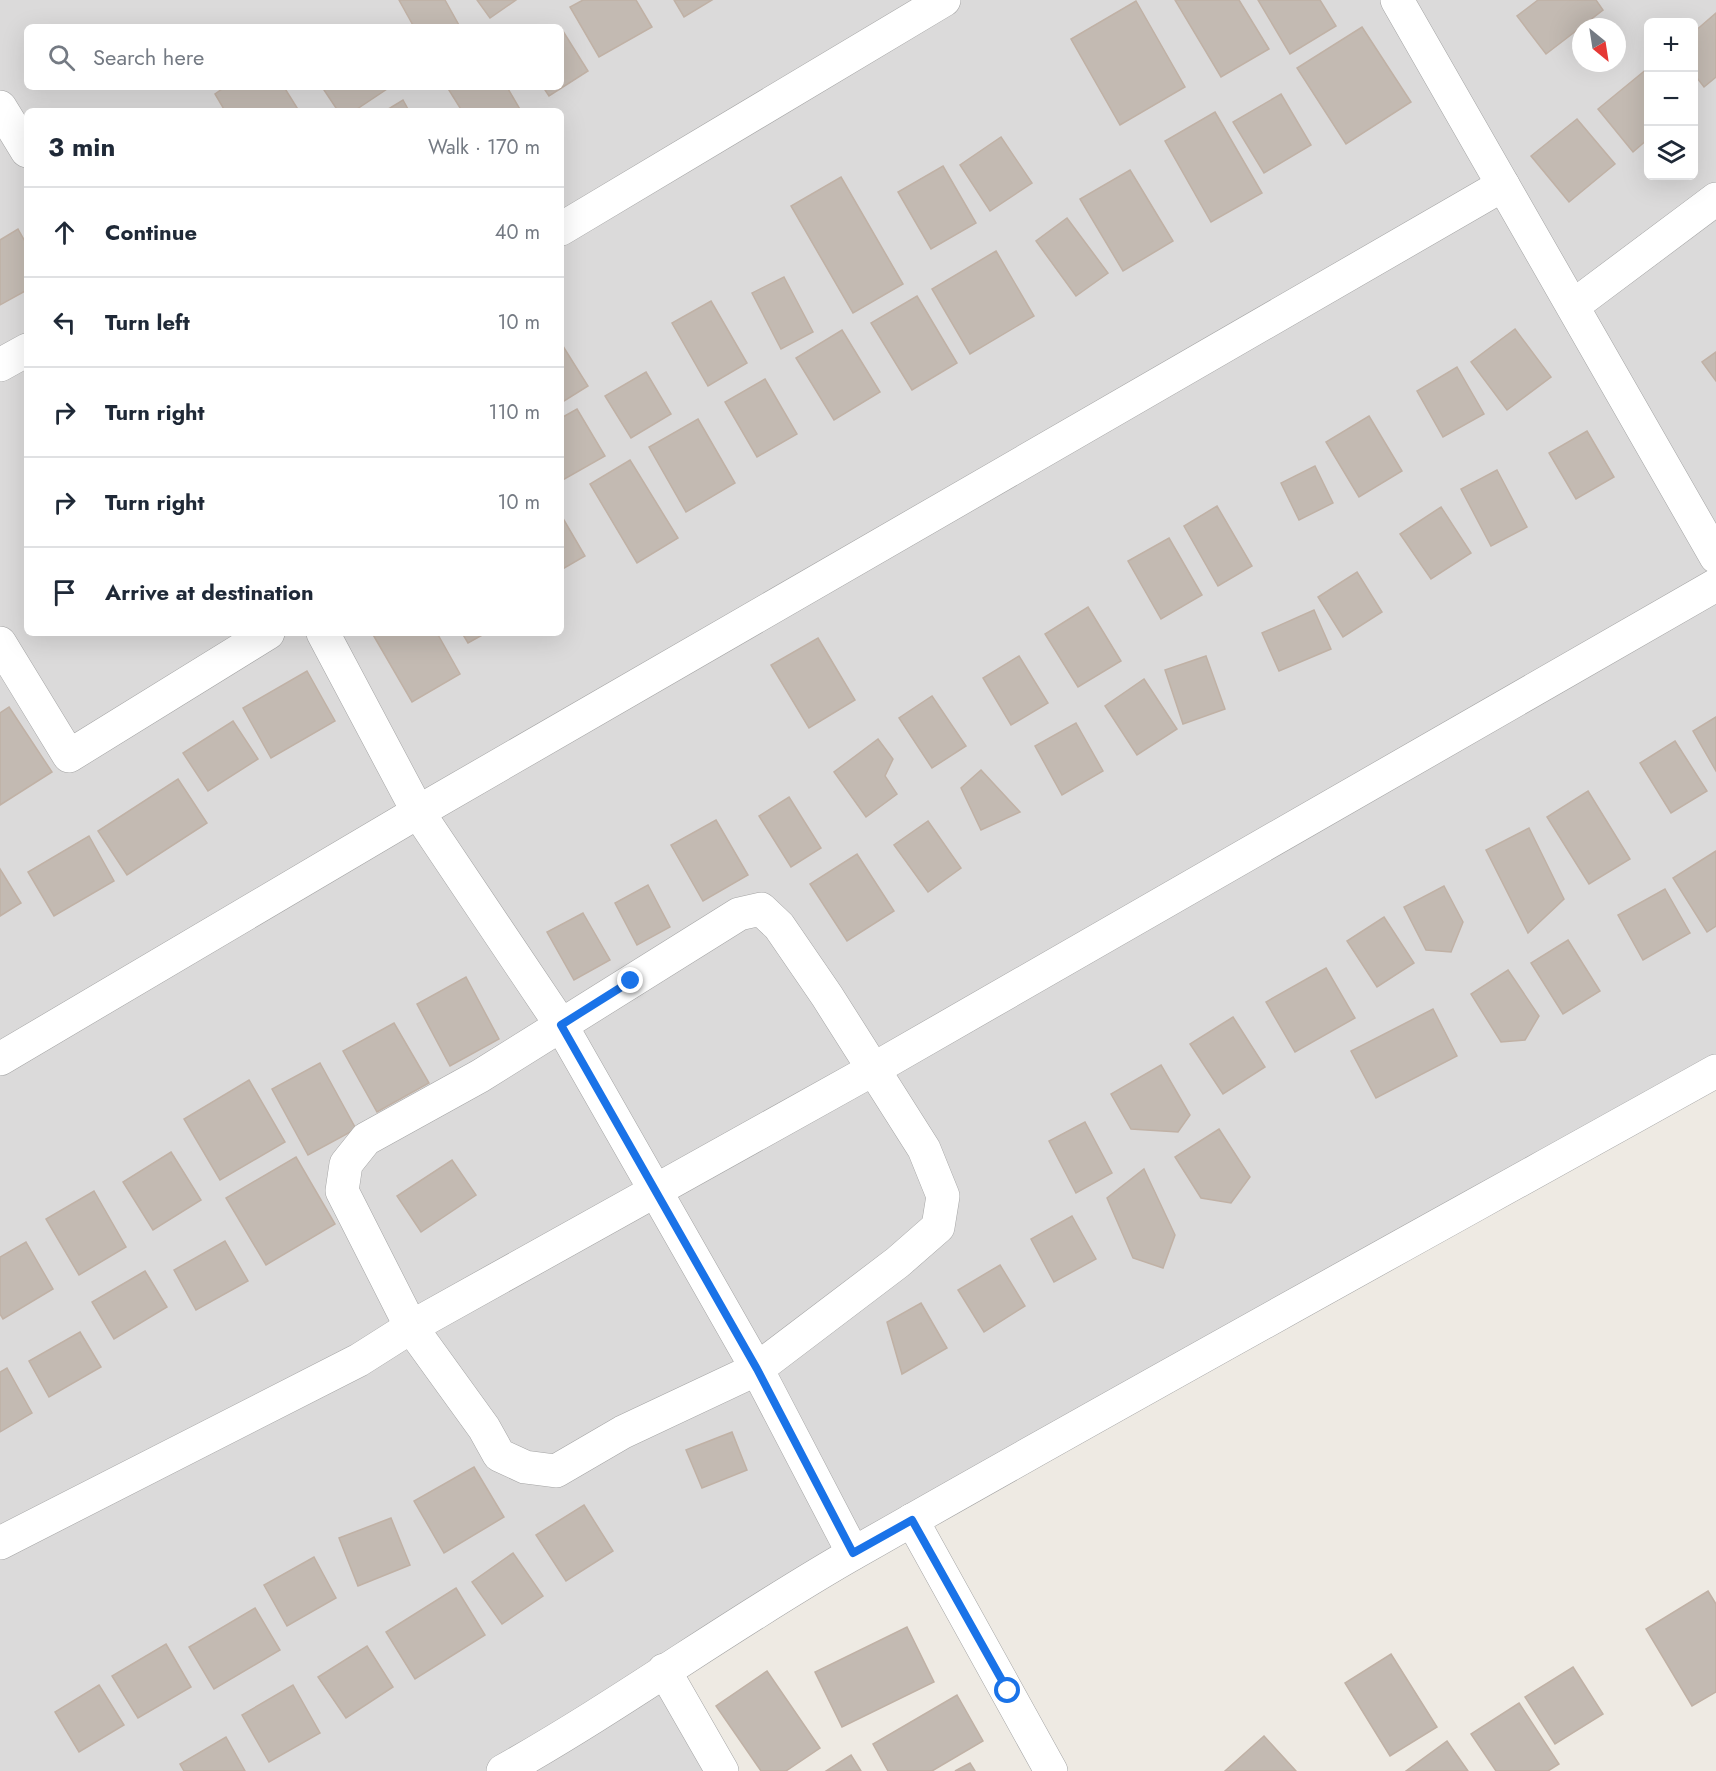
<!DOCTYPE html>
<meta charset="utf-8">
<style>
:root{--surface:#fff;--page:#f6f6f7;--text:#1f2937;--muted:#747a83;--line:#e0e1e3}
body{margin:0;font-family:Jost,sans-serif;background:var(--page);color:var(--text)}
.controls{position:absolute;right:18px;top:18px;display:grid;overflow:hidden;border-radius:9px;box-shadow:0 6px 24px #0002}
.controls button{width:54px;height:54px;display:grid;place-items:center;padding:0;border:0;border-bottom:2px solid var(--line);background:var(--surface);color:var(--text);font:30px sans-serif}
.compass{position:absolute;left:1572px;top:18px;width:54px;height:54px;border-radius:50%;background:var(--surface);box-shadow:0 6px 24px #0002;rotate:150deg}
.stop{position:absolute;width:18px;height:18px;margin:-14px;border:4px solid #1a73e8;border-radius:50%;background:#fff}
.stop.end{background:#1a73e8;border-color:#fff;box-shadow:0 2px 6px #0008}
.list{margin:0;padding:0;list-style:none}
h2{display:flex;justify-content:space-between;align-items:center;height:78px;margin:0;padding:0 24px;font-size:26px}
h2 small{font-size:20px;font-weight:400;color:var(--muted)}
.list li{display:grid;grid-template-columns:39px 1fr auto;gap:18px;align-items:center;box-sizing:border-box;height:90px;padding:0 24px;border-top:2px solid var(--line)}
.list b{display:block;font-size:22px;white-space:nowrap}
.list em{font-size:20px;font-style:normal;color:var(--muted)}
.icon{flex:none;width:33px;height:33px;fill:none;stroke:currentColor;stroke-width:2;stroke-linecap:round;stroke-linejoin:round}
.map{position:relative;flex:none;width:1716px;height:1771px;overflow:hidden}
.search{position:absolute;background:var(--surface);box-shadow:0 6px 24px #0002;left:24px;top:24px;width:540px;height:66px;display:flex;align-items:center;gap:15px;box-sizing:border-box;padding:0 21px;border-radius:9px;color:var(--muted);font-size:22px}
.panel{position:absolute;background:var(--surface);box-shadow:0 6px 24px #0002;left:24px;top:108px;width:540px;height:528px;border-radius:9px}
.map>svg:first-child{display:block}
.residential{fill:#dbdada;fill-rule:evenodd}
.building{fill:#c3bab2;stroke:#c0b1a5;stroke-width:1.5}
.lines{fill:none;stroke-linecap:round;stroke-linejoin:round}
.minor-casing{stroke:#a4a4a4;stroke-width:34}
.minor{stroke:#fff;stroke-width:33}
.route{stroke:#1a73e8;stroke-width:8}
</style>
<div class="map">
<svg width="1716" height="1771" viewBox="0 0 1716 1771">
<rect width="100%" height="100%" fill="#eeeae3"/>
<!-- residential -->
<path class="residential" d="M0,0h1716v1071l-1052,599 58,101h-722zM1648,22h46v154h-46zM27,27h534v60h-534zM1581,27h36v36h-36zM27,111h534v522h-534z"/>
<!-- building -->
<g class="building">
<path d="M399,0h46l15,27h-46z"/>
<path d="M477,0h39l-26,18z"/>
<path d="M583,0h53l16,27 -53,30 -29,-50z"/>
<path d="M674,0h38l-28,17z"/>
<path d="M1175,0h64l30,49 -48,28z"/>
<path d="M1258,0h62l16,26 -46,28z"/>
<path d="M1538,0h58l7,10 -57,44 -29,-38z"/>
<path d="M1136,1l49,86 -65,38 -49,-86z"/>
<path d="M1716,13v64l-12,10 -10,-13v-42z"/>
<path d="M1362,27l49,75 -65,42 -49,-76z"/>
<path d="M561,28l27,43 -39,25 -6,-9h18z"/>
<path d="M1648,68v71l-15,13 -35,-43z"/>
<path d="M225,87h59l15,24h-74l-10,-17z"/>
<path d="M322,87h64l1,2 -33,22h-16z"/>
<path d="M447,87h60l14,24h-59z"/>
<path d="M1281,94l30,51 -47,28 -31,-51z"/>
<path d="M403,100l6,11h-24z"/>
<path d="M1215,112l47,81 -51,29 -46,-81z"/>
<path d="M1577,119l38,45 -46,38 -38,-46z"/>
<path d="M1001,137l31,46 -42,28 -30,-46z"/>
<path d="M943,166l33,57 -45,26 -33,-57z"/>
<path d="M1130,170l43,71 -50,30 -43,-72z"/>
<path d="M841,177l62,107 -50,29 -62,-107z"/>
<path d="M1067,218l41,55 -32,23 -40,-55z"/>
<path d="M18,229l9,16v45l-27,15v-65z"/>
<path d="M996,251l38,65 -64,38 -38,-65z"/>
<path d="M784,277l29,55 -32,17 -29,-56z"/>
<path d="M917,296l40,67 -45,27 -41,-67z"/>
<path d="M711,301l36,62 -39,23 -36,-63z"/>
<path d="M1515,329l36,48 -44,33 -36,-48z"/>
<path d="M842,330l38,62 -46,28 -38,-62z"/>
<path d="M561,343l27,43 -27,17z"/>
<path d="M1716,352v29l-14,-19z"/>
<path d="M1457,367l27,47 -41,23 -26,-46z"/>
<path d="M646,372l25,42 -40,24 -26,-42z"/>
<path d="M765,379l32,55 -40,23 -32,-55z"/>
<path d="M577,409l28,47 -44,25v-63z"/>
<path d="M1369,416l33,55 -43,26 -33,-55z"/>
<path d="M698,419l37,64 -49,29 -37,-65z"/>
<path d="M1587,431l27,46 -38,22 -27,-46z"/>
<path d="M630,460l48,78 -41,25 -47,-79z"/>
<path d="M1315,466l18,37 -34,17 -18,-37z"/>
<path d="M1497,470l30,57 -36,19 -30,-57z"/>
<path d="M1217,506l35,60 -34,20 -34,-60z"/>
<path d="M1441,507l30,46 -40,26 -31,-45z"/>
<path d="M561,515l24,41 -24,14z"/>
<path d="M1169,538l33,57 -41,24 -33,-58z"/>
<path d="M1357,572l25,40 -39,25 -25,-40z"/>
<path d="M1088,607l33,54 -43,26 -33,-53z"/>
<path d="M1314,610l17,39 -52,22 -17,-38z"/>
<path d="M372,633h65l23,41 -48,28z"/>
<path d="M462,633h24l-18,10z"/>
<path d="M818,638l37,62 -46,28 -38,-63z"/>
<path d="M1019,656l29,47 -37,22 -28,-47z"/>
<path d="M1206,656l19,53 -42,15 -18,-54z"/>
<path d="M307,671l28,50 -64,37 -28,-50z"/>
<path d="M1144,679l33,50 -40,26 -32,-49z"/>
<path d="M932,696l34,50 -34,22 -33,-50z"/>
<path d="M9,707l43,65 -52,33v-92z"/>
<path d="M1716,717v54l-23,-40z"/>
<path d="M233,721l25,38 -50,32 -25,-38z"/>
<path d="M1076,723l27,48 -41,24 -27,-49z"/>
<path d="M878,739l15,20 -8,17 12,18 -31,23 -32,-45z"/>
<path d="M1675,741l32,50 -36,22 -31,-50z"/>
<path d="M981,770l39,42 -39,18 -20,-42z"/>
<path d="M178,779l29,44 -80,52 -29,-44z"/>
<path d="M1588,791l42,68 -41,25 -42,-67z"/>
<path d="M789,797l32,51 -30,19 -32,-51z"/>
<path d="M716,820l32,55 -45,26 -32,-56z"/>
<path d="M928,821l33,47 -33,24 -34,-47z"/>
<path d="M1529,828l35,71 -36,34 -42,-83z"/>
<path d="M89,836l25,45 -60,35 -26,-44z"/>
<path d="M1716,851v75l-9,6 -34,-54z"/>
<path d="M857,854l37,57 -47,30 -37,-57z"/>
<path d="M0,869l21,34 -21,13z"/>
<path d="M648,885l22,42 -33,18 -22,-42z"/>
<path d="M1444,886l19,36 -12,30 -25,-2 -22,-43z"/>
<path d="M1665,889l25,44 -47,27 -25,-45z"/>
<path d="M583,913l27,47 -36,20 -27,-48z"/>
<path d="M1384,917l30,46 -37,24 -30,-46z"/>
<path d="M1568,940l32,51 -37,23 -32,-51z"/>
<path d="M1326,968l29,50 -60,34 -29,-50z"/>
<path d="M1508,970l31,46 -14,24 -24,2 -30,-48z"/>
<path d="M466,977l33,62 -49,27 -33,-62z"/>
<path d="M1433,1009l24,47 -81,42 -25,-47z"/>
<path d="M1233,1017l32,50 -42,27 -33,-50z"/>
<path d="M394,1023l35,60 -52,29 -34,-61z"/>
<path d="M320,1063l36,66 -48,26 -36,-66z"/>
<path d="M1161,1065l29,50 -12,17 -47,-3 -20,-35z"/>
<path d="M249,1080l36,62 -65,38 -36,-61z"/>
<path d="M1085,1122l27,51 -36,20 -27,-52z"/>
<path d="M1219,1129l31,48 -19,26 -30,-5 -26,-41z"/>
<path d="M171,1152l30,48 -48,30 -30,-48z"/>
<path d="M296,1157l39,67 -69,41 -40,-67z"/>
<path d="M452,1160l24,35 -55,37 -24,-36z"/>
<path d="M1144,1169l31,66 -12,33 -30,-10 -26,-60z"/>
<path d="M94,1191l32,56 -47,28 -33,-56z"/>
<path d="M1072,1216l24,43 -42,23 -23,-43z"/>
<path d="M225,1241l23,40 -52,29 -22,-40z"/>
<path d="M26,1242l27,47 -50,30 -3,-5v-57z"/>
<path d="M1000,1265l25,41 -41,26 -26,-42z"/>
<path d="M145,1271l22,36 -53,32 -22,-37z"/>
<path d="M921,1303l26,45 -45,26 -15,-52z"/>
<path d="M80,1332l21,35 -52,30 -20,-36z"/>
<path d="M7,1368l25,45 -32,19v-60z"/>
<path d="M732,1432l15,38 -45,18 -16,-38z"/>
<path d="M474,1467l30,50 -60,36 -30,-52z"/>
<path d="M584,1505l29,46 -47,30 -30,-46z"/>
<path d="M391,1518l19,47 -52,21 -19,-48z"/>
<path d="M513,1553l30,43 -41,28 -30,-42z"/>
<path d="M314,1557l22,41 -49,28 -23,-41z"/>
<path d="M456,1588l29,47 -70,44 -29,-47z"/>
<path d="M1708,1591l8,13v88l-24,14 -46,-77z"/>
<path d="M255,1608l25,42 -66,39 -25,-42z"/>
<path d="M907,1627l27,55 -92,45 -27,-55z"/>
<path d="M166,1644l25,43 -53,31 -26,-42z"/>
<path d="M367,1646l26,41 -47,31 -28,-41z"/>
<path d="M1391,1654l46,73 -47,29 -45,-73z"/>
<path d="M1573,1667l30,47 -48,30 -30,-47z"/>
<path d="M767,1671l53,77 -34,23h-25l-45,-65z"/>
<path d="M99,1685l25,40 -45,27 -24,-40z"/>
<path d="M293,1685l27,48 -51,29 -27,-47z"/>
<path d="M957,1695l26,46 -51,30h-44l-15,-27z"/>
<path d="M1519,1703l40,61 -11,7h-52l-25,-37z"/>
<path d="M1264,1736l32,35h-71z"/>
<path d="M226,1737l19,34h-61l-4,-7z"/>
<path d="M1447,1741l21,30h-62z"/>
<path d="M851,1755l10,16h-35z"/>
<path d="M970,1763l5,8h-20z"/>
</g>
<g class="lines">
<defs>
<g id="minor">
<path d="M1397,0l319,557"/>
<path d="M0,107l27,44"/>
<path d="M561,229l383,-229"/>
<path d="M1573,306l143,-107"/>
<path d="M0,365l27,-15"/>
<path d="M323,633l95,179 143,213 196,344 96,184"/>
<path d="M0,643l69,113 199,-123"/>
<path d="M761,909l18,17 48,70 97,153 19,47 -5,31 -40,35 -141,107 -134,63 -67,39 -31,-4 -26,-12 -15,-27 -73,-101 -69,-136 4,-27 20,-25 114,-63 259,-162z"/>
<path d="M0,1059l418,-247 1085,-627"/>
<path d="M912,1520l139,251"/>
<path d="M0,1543l359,-183 52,-33 461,-257 844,-485"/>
<path d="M664,1670l58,101"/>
<path d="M503,1771c121,-68 233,-151 353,-219 285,-163 573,-321 860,-481"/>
</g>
</defs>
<!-- minor casing -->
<use href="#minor" class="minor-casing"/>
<!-- minor -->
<use href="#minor" class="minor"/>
</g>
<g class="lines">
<!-- route -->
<path class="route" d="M631,981l-70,44 196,344 96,184 59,-33 96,171"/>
</g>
</svg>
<div class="controls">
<button>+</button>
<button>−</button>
<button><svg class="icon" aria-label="layers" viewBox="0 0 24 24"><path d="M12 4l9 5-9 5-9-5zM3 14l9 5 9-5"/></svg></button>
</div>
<svg class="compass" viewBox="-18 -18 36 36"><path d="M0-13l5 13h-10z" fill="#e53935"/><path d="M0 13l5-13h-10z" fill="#747a83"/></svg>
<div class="stop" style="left:1008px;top:1691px"></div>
<div class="stop end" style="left:631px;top:981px"></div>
<div class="search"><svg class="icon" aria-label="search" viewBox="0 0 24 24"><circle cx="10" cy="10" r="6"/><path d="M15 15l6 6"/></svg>Search here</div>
<section class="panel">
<h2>3 min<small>Walk · 170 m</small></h2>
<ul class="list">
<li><svg class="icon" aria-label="ahead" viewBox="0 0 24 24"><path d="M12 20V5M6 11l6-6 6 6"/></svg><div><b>Continue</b></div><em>40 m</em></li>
<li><svg class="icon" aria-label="left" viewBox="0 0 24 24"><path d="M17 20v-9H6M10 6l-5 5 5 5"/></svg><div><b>Turn left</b></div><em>10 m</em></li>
<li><svg class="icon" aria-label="right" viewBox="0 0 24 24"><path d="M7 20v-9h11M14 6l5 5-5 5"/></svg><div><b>Turn right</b></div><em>110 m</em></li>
<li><svg class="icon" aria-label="right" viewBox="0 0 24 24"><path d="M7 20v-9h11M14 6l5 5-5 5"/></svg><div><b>Turn right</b></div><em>10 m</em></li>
<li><svg class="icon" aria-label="arrive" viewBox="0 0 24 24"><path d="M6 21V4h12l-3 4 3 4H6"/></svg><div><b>Arrive at destination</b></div></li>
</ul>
</section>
</div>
